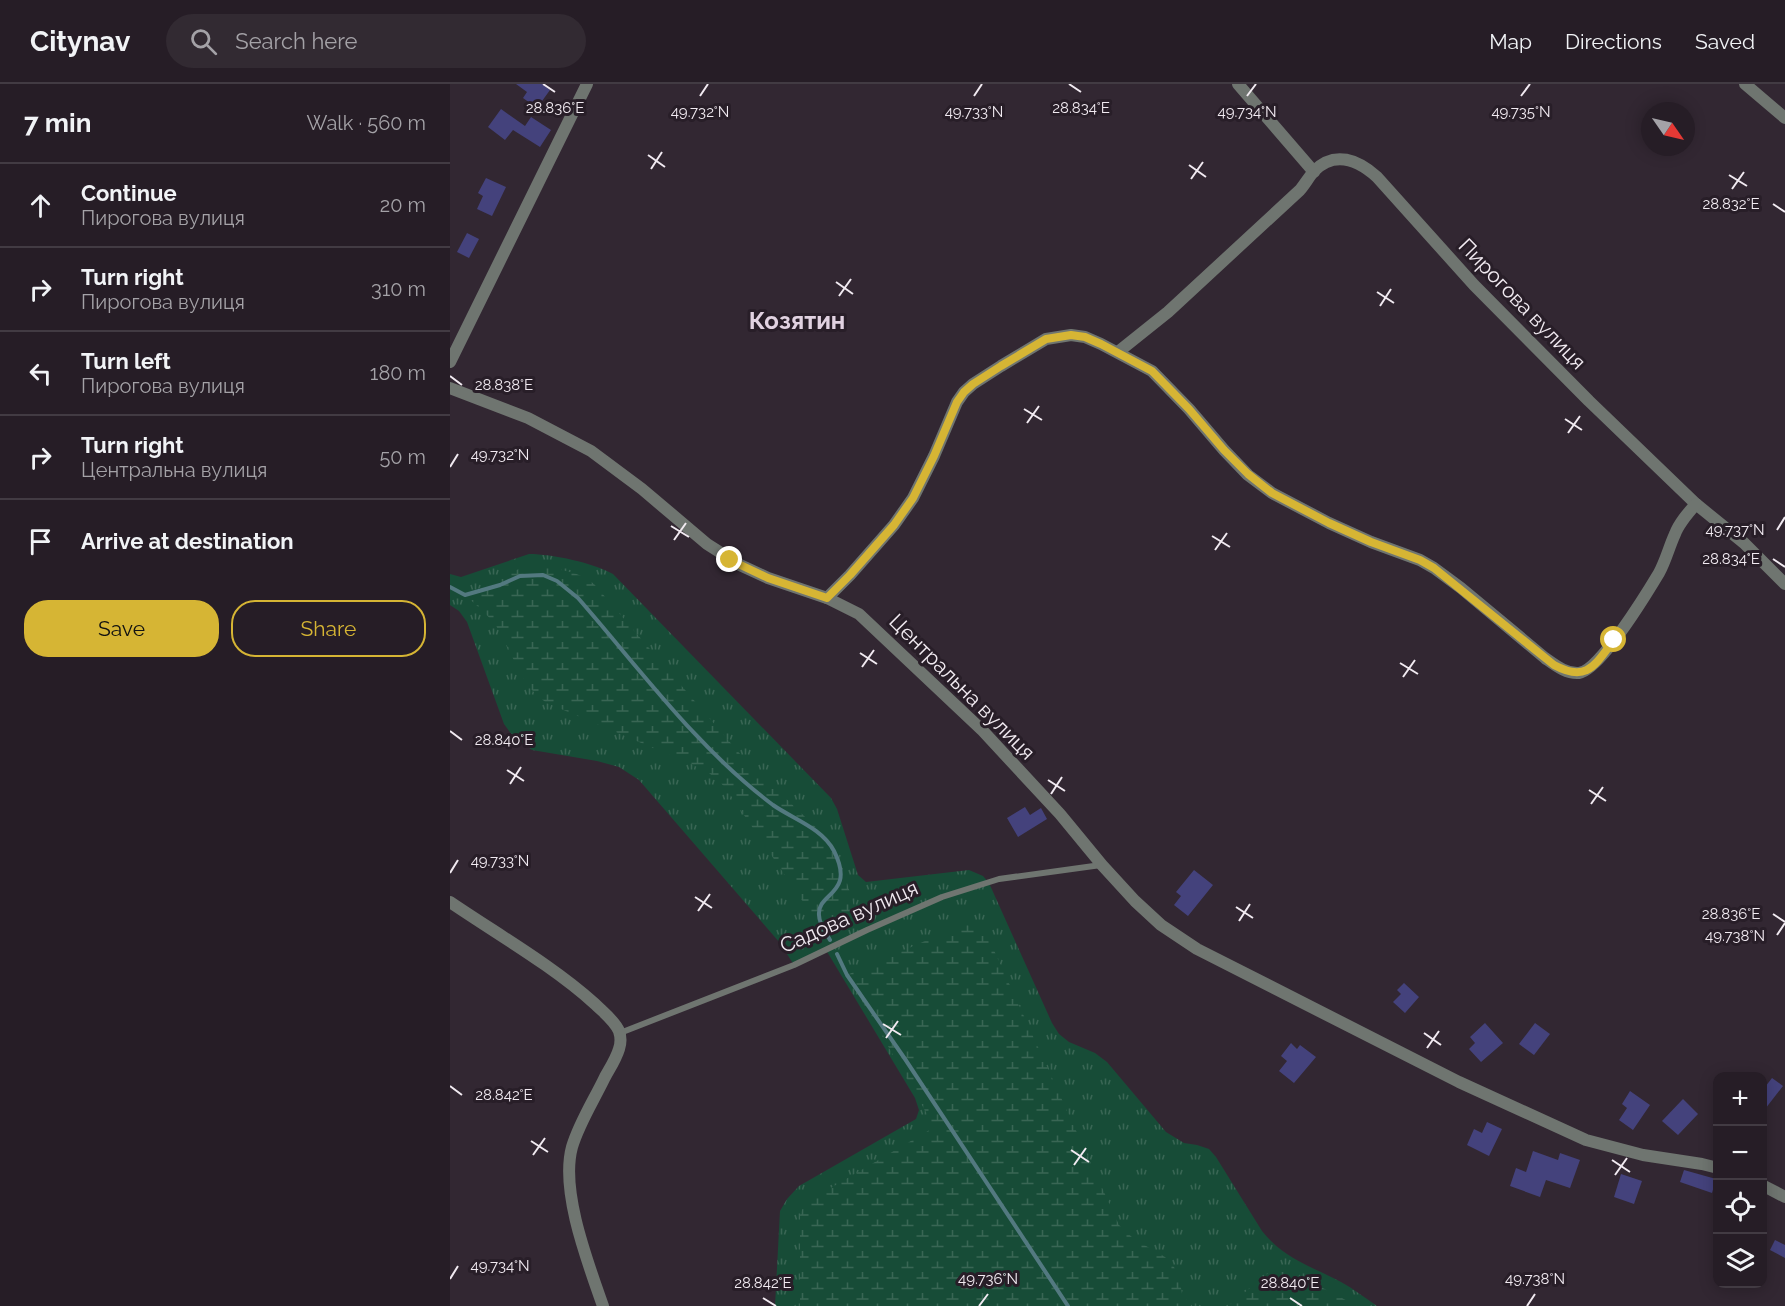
<!DOCTYPE html>
<meta charset="utf-8">
<style>
:root{--surface:#261d26;--page:#322a32;--text:#f1f3f6;--muted:#a4a2a7;--line:#423b43;--accent:#d6b534}
body{margin:0;font-family:Raleway,sans-serif;background:var(--page);color:var(--text)}
.controls{position:absolute;right:18px;bottom:18px;display:grid;overflow:hidden;border-radius:12px;box-shadow:0 3px 15px #0003}
.controls button{width:54px;height:54px;display:grid;place-items:center;padding:0;border:0;border-bottom:2px solid var(--line);background:var(--surface);color:var(--text);font:30px sans-serif}
.compass{position:absolute;left:1191px;top:18px;width:54px;height:54px;border-radius:50%;background:var(--surface);box-shadow:0 3px 15px #0003;rotate:124deg}
.stop{position:absolute;width:18px;height:18px;margin:-14px;border:4px solid #d6b534;border-radius:50%;background:#fff}
.stop.end{background:#d6b534;border-color:#fff;box-shadow:0 2px 6px #0008}
.list{margin:0;padding:0;list-style:none}
h2{display:flex;justify-content:space-between;align-items:center;height:78px;margin:0;padding:0 24px;font-size:26px}
h2 small{font-size:20px;font-weight:400;color:var(--muted)}
.list li{display:grid;grid-template-columns:39px 1fr auto;gap:18px;align-items:center;box-sizing:border-box;height:84px;padding:0 24px;border-top:2px solid var(--line)}
.list b{display:block;font-size:22px;white-space:nowrap}
.list p{margin:0;font-size:20px;white-space:nowrap;color:var(--muted)}
.list em{font-size:20px;font-style:normal;color:var(--muted)}
.actions{display:flex;gap:12px;padding:18px 24px}
.actions a{flex:1;padding:14px 0;border:2px solid var(--accent);border-radius:24px;text-align:center;font-size:21px;color:var(--accent)}
.actions .main{background:var(--accent);color:#111}
.icon{flex:none;width:33px;height:33px;fill:none;stroke:currentColor;stroke-width:2;stroke-linecap:round;stroke-linejoin:round}
.map{position:relative;flex:none;width:1335px;height:1222px;overflow:hidden}
header{display:flex;align-items:center;gap:36px;box-sizing:border-box;height:84px;padding:0 30px;background:var(--surface);border-bottom:2px solid var(--line)}
header strong{font-size:28px}
nav{display:flex;gap:33px;margin-inline-start:auto;font-size:21px}
.search{width:420px;height:54px;background:var(--page);display:flex;align-items:center;gap:15px;box-sizing:border-box;padding:0 21px;border-radius:33px;color:var(--muted);font-size:22px}
main{display:flex}
aside{flex:1;background:var(--surface)}
.map>svg:first-child{display:block}
.grass{fill:url(#grass-tufts)}
.wetland{fill:url(#wetland-marsh)}
.lines{fill:none;stroke-linecap:round;stroke-linejoin:round}
.stream{stroke:#537980;stroke-width:4}
.building{fill:#44427c}
.service{stroke:#6f7570;stroke-width:6}
.minor{stroke:#6f7570;stroke-width:12}
.tertiary{stroke:#6f7570;stroke-width:12}
.route{stroke:#d6b534;stroke-width:8}
.ticks{fill:none;stroke:#f1eaf1;stroke-width:2}
.labels{text-anchor:middle;stroke-width:6;stroke-linejoin:round;paint-order:stroke}
.street-label{font-size:21px;fill:#f1eaf1;stroke:#281e28}
.quarter-label{font-size:24px;font-weight:bold;fill:#e1d2e1;stroke:#281e28}
.ticks-label{font-size:15px;text-anchor:middle;fill:#f1eaf1;stroke:#281e28;stroke-width:6;stroke-linejoin:round;paint-order:stroke}
</style>
<header>
<strong>Citynav</strong>
<div class="search"><svg class="icon" aria-label="search" viewBox="0 0 24 24"><circle cx="10" cy="10" r="6"/><path d="M15 15l6 6"/></svg>Search here</div>
<nav><a>Map</a><a>Directions</a><a>Saved</a></nav>
</header>
<main>
<aside>
<h2>7 min<small>Walk · 560 m</small></h2>
<ul class="list">
<li><svg class="icon" aria-label="ahead" viewBox="0 0 24 24"><path d="M12 20V5M6 11l6-6 6 6"/></svg><div><b>Continue</b><p>Пирогова вулиця</p></div><em>20 m</em></li>
<li><svg class="icon" aria-label="right" viewBox="0 0 24 24"><path d="M7 20v-9h11M14 6l5 5-5 5"/></svg><div><b>Turn right</b><p>Пирогова вулиця</p></div><em>310 m</em></li>
<li><svg class="icon" aria-label="left" viewBox="0 0 24 24"><path d="M17 20v-9H6M10 6l-5 5 5 5"/></svg><div><b>Turn left</b><p>Пирогова вулиця</p></div><em>180 m</em></li>
<li><svg class="icon" aria-label="right" viewBox="0 0 24 24"><path d="M7 20v-9h11M14 6l5 5-5 5"/></svg><div><b>Turn right</b><p>Центральна вулиця</p></div><em>50 m</em></li>
<li><svg class="icon" aria-label="arrive" viewBox="0 0 24 24"><path d="M6 21V4h12l-3 4 3 4H6"/></svg><div><b>Arrive at destination</b></div></li>
</ul>
<div class="actions"><a class="main">Save</a><a>Share</a></div>
</aside>
<div class="map">
<svg width="1335" height="1222" viewBox="0 0 1335 1222">
<defs>
<pattern id="grass-tufts" width="24" height="20" patternUnits="userSpaceOnUse" patternTransform="scale(1.5)"><rect width="24" height="20" fill="#174c37"/><path d="M3 7l-1-3M5 7V3M7 7l1-3M15 17l-1-3M17 17v-4M19 17l1-3" fill="none" stroke="#396654"/></pattern>
<pattern id="wetland-marsh" width="20" height="14" patternUnits="userSpaceOnUse" patternTransform="scale(1.5)"><rect width="20" height="14" fill="#174c37"/><path d="M1 5h8M5 5V1M11 12h8M15 12V8" fill="none" stroke="#396654"/></pattern>
</defs>
<rect width="100%" height="100%" fill="#322732"/>
<!-- grass -->
<path class="grass" d="M79,470c24,0 64,9 84,20l218,224 6,11 21,66 8,7 103,-12 14,6 6,7 63,140 7,11 10,8 26,11 12,9 59,70 18,11 13,2 12,4 7,8 46,74c22,28 49,35 79,51 13,7 24,16 36,24h-602l5,-95 7,-12 12,-13 117,-67 3,-9 -4,-12 -89,-148 -32,15 -14,-22 -141,-163 -20,-13 -22,-6 -65,-11 -20,-15 -8,-11 -37,-102 -8,-11 -9,-6v-31l11,3z"/>
<!-- wetland -->
<g class="wetland">
<path d="M81,482c22,3 45,3 63,18l147,171 92,89 6,12 17,57c-1,6 -3,9 -8,13 -15,13 -23,3 -34,-8l-89,-131 -16,-14 -18,-9 -144,-61c-27,-17 -33,-48 -49,-74 -8,-13 -22,-24 -33,-34l58,-28z"/>
<path d="M514,840c15,4 20,9 28,22l127,279 15,14 31,18 9,10 6,15 2,12 9,12h-391v-91l5,-12 123,-72 4,-6 -2,-6 -83,-144z"/>
<path d="M829,1185l17,5 61,32h-129l43,-35z"/>
</g>
<g class="lines">
<!-- stream -->
<g class="stream">
<path d="M0,503l15,8 35,-10 20,-9 23,-1 14,6 21,17c62,71 119,150 195,207 20,14 49,23 61,46 22,44 -17,41 -15,64 0,9 7,18 11,25"/>
<path d="M387,870l10,21 58,84 163,247"/>
</g>
</g>
<!-- building -->
<g class="building">
<path d="M66,0h26l8,6 -13,18 -14,-10 4,-6z"/>
<path d="M51,25l24,17 6,-9 20,13 -11,17 -27,-17 -8,10 -17,-13z"/>
<path d="M36,94l20,9 -14,29 -15,-7 6,-13 -5,-3z"/>
<path d="M17,149l12,6 -10,19 -12,-6z"/>
<path d="M575,723l5,8 11,-7 6,11 -29,18 -11,-19z"/>
<path d="M744,786l19,15 -25,31 -14,-11 7,-9 -5,-4z"/>
<path d="M954,899l15,14 -14,16 -12,-11 8,-8 -4,-4z"/>
<path d="M1035,939l18,20 -22,19 -12,-13 6,-6 -5,-6z"/>
<path d="M1085,939l15,11 -16,21 -15,-11z"/>
<path d="M841,959l6,6 3,-4 16,12 -22,26 -15,-12 8,-10 -6,-5z"/>
<path d="M1322,994l11,8 -21,27v-22z"/>
<path d="M1180,1007l20,14 -17,25 -14,-10 8,-12 -5,-4z"/>
<path d="M1233,1015l15,15 -20,21 -16,-14z"/>
<path d="M1037,1038l15,7 -13,27 -22,-11 7,-16 8,4z"/>
<path d="M1083,1067l25,9 2,-7 20,7 -10,28 -24,-8 -6,17 -30,-11 6,-18 10,4z"/>
<path d="M1234,1086l32,9 -4,14 -32,-11z"/>
<path d="M1171,1090l21,7 -8,23 -20,-7z"/>
<path d="M1325,1156l10,5v13l-15,-8z"/>
</g>
<g class="lines">
<!-- service -->
<path class="service" d="M170,949l174,-68 73,-35 75,-33 57,-18 102,-14"/>
<!-- minor -->
<g class="minor">
<path d="M788,0l76,88"/>
<path d="M1295,0l40,34"/>
<path d="M668,268l50,-40 132,-122c5,-6 9,-13 14,-19 21,-21 44,-11 63,6l97,108 115,116 107,103 48,39 41,41"/>
<path d="M0,278l137,-278"/>
<path d="M377,514l23,-23 44,-50 19,-27 21,-42 23,-54 7,-10 9,-8 28,-18 45,-27 25,-4 14,2 16,7 51,27 37,38 35,41 24,25 24,18 57,30 42,19 49,18 14,8 27,20 84,70c10,7 21,16 34,15 21,-3 68,-80 80,-100 7,-13 10,-26 16,-39 4,-11 13,-21 21,-30"/>
<path d="M0,818c47,32 103,64 145,102 8,8 19,16 24,27 2,6 2,12 0,18 -3,10 -9,19 -14,28 -11,23 -26,46 -33,70 -12,44 16,116 31,159"/>
</g>
<!-- tertiary -->
<g class="tertiary">
<path d="M0,304l78,30 63,33 51,38 65,55 33,21 28,13 59,20 32,16 124,117 77,83 42,51 33,36 26,24 36,24 262,133 127,58 57,15 59,9 16,4"/>
<path d="M1312,1101l23,12"/>
</g>
</g>
<g class="lines">
<!-- route -->
<path class="route" d="M280,476l38,18 59,20 23,-23 44,-50 19,-27 21,-42 23,-54 7,-10 9,-8 28,-18 45,-27 25,-4 14,2 16,7 51,27 37,38 35,41 24,24 24,19 57,30 42,19 49,18 14,8 120,97c33,18 41,0 60,-25"/>
</g>
<!-- ticks -->
<path class="ticks" d="M93,0l12,8M619,0l12,8M250,12l8,-12M524,12l8,-12M797,12l9,-12M1071,12l9,-12M198,71l17,12M739,81l17,12M201,85l11,-17M1279,91l18,11M741,95l12,-17M1282,105l12,-17M1323,120l12,8M386,198l17,12M927,208l17,11M389,212l12,-17M930,222l11,-17M0,292l12,9M574,325l18,11M1115,335l17,11M577,339l12,-17M1118,349l12,-17M0,383l8,-13M221,442l18,11M1327,446l8,-13M762,452l18,11M224,456l12,-17M765,466l12,-17M1323,475l12,8M410,569l17,11M950,579l18,11M412,583l12,-17M953,593l12,-17M0,647l12,9M57,686l17,11M598,696l17,11M60,700l11,-17M1139,706l17,11M601,710l11,-17M1141,720l12,-17M0,789l8,-13M245,813l17,11M786,823l17,11M248,827l12,-17M1323,830l12,8M789,837l11,-17M1327,851l8,-12M433,940l18,11M974,949l17,12M436,954l12,-17M977,964l12,-17M0,1002l12,9M81,1057l17,11M621,1066l18,12M83,1071l12,-17M1162,1076l18,12M624,1081l12,-17M1165,1091l12,-17M0,1195l8,-13M313,1214l13,8M840,1214l12,8M529,1222l9,-12M1077,1222l8,-12"/>
<g class="labels">
<!-- street labels -->
<g class="street-label">
<text transform="translate(1072 220) rotate(46)" y="7">Пирогова вулиця</text>
<text transform="translate(512 603) rotate(45)" y="7">Центральна вулиця</text>
<text transform="translate(399 833) rotate(-24)" y="7">Садова вулиця</text>
</g>
<!-- quarter labels -->
<g class="quarter-label">
<text x="347" y="245">Козятин</text>
</g>
</g>
<g class="ticks-label">
<text x="105" y="29">28.836°E</text>
<text x="631" y="29">28.834°E</text>
<text x="250" y="33">49.732°N</text>
<text x="524" y="33">49.733°N</text>
<text x="797" y="33">49.734°N</text>
<text x="1071" y="33">49.735°N</text>
<text x="1281" y="125">28.832°E</text>
<text x="54" y="306">28.838°E</text>
<text x="50" y="376">49.732°N</text>
<text x="1285" y="451">49.737°N</text>
<text x="1281" y="480">28.834°E</text>
<text x="54" y="661">28.840°E</text>
<text x="50" y="782">49.733°N</text>
<text x="1281" y="835">28.836°E</text>
<text x="1285" y="857">49.738°N</text>
<text x="54" y="1016">28.842°E</text>
<text x="50" y="1187">49.734°N</text>
<text x="538" y="1200">49.736°N</text>
<text x="1085" y="1200">49.738°N</text>
<text x="313" y="1204">28.842°E</text>
<text x="840" y="1204">28.840°E</text>
</g>
</svg>
<div class="controls">
<button>+</button>
<button>−</button>
<button><svg class="icon" aria-label="locate" viewBox="0 0 24 24"><circle cx="12" cy="12" r="6"/><path d="M12 2v4M12 18v4M2 12h4M18 12h4"/></svg></button>
<button><svg class="icon" aria-label="layers" viewBox="0 0 24 24"><path d="M12 4l9 5-9 5-9-5zM3 14l9 5 9-5"/></svg></button>
</div>
<svg class="compass" viewBox="-18 -18 36 36"><path d="M0-13l5 13h-10z" fill="#e53935"/><path d="M0 13l5-13h-10z" fill="#a4a2a7"/></svg>
<div class="stop" style="left:1164px;top:556px"></div>
<div class="stop end" style="left:280px;top:476px"></div>
</div>
</main>
